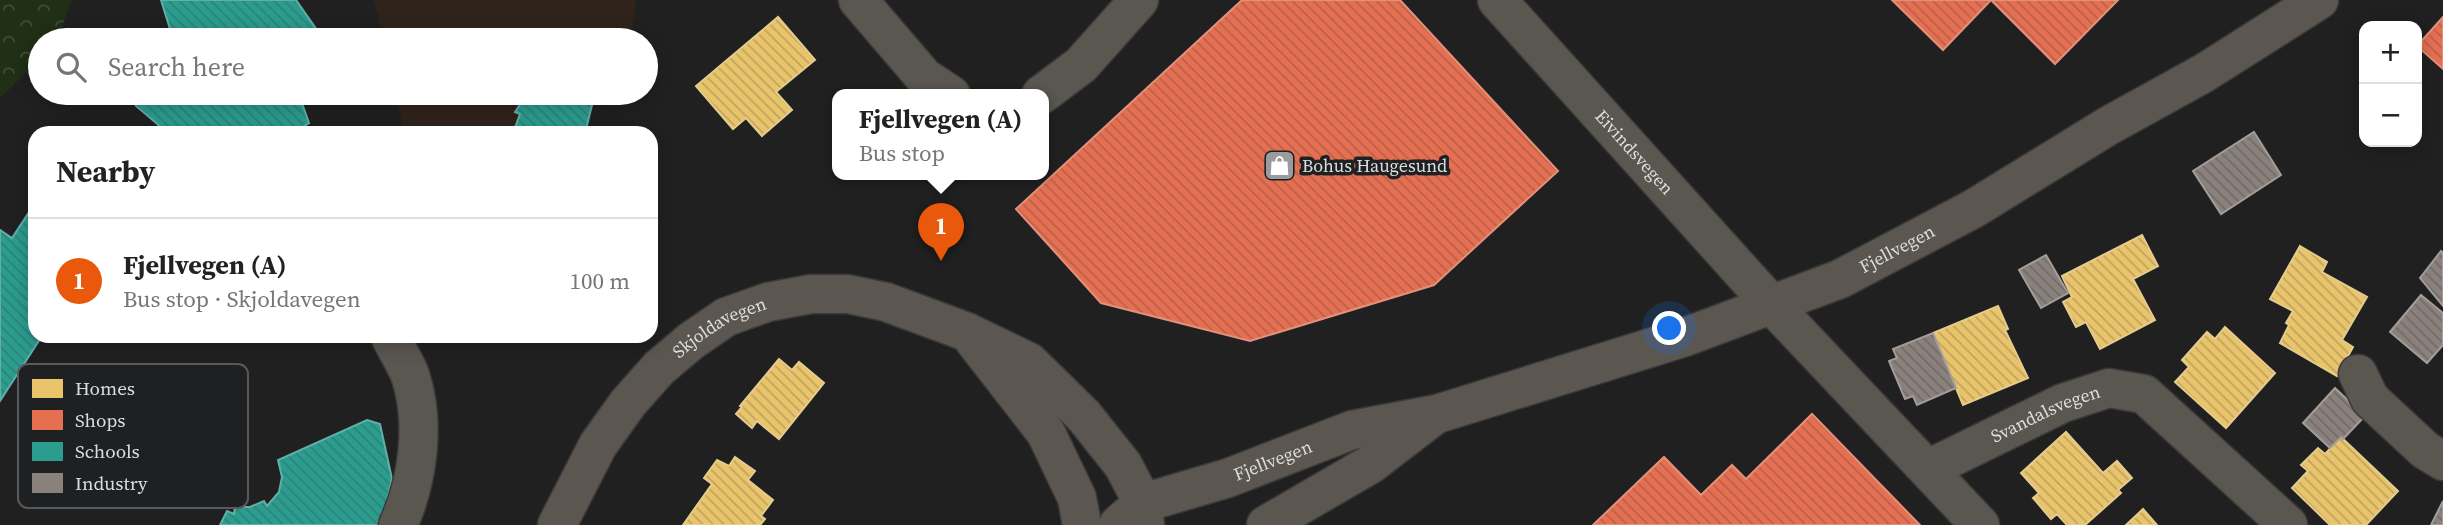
<!DOCTYPE html>
<meta charset="utf-8">
<style>
:root{--surface:#fff;--page:#f2f2f2;--text:#222;--muted:#767676;--line:#e0e0e0;--accent:#ea580c}
body{margin:0;font-family:"Source Serif 4",serif;background:var(--page);color:var(--text)}
.controls{position:absolute;right:21px;top:21px;display:grid;overflow:hidden;border-radius:14px;box-shadow:0 4px 18px #0003}
.controls button{width:63px;height:63px;display:grid;place-items:center;padding:0;border:0;border-bottom:2px solid var(--line);background:var(--surface);color:var(--text);font:35px sans-serif}
.you{position:absolute;left:1670px;top:329px;width:24px;height:24px;margin:-18px;border:5px solid #fff;border-radius:50%;background:#1a73e8;box-shadow:0 0 0 10px #1a73e833}
.badge{display:grid;place-items:center;width:46px;height:46px;border-radius:50%;background:var(--accent);color:#fff;font-size:23px;font-weight:700}
.pin{position:absolute;translate:-50% -58px;filter:drop-shadow(0 2px 4px #0008)}
.pin::after{content:'';position:absolute;top:37px;width:24px;height:21px;background:inherit;clip-path:polygon(0 0,100% 0,50% 100%)}
.popup{position:absolute;left:832px;top:89px;width:217px;height:91px;box-sizing:border-box;display:grid;place-content:center;border-radius:14px;background:var(--surface);filter:drop-shadow(0 2px 5px #0005);font-size:23px;white-space:nowrap;color:var(--muted)}
.popup b{font-size:26px;color:var(--text)}
.popup::after{content:'';position:absolute;left:50%;top:100%;margin-left:-14px;border:14px solid transparent;border-top-color:var(--surface)}
.list{margin:0;padding:0;list-style:none}
h2{display:flex;justify-content:space-between;align-items:center;height:91px;margin:0;padding:0 28px;font-size:30px}
h2 small{font-size:23px;font-weight:400;color:var(--muted)}
.list li{display:grid;grid-template-columns:46px 1fr auto;gap:21px;align-items:center;box-sizing:border-box;height:126px;padding:0 28px;border-top:2px solid var(--line)}
.list b{display:block;font-size:26px;white-space:nowrap}
.list p{margin:0;font-size:23px;white-space:nowrap;color:var(--muted)}
.list em{font-size:23px;font-style:normal;color:var(--muted)}
.icon{flex:none;width:38px;height:38px;fill:none;stroke:currentColor;stroke-width:2;stroke-linecap:round;stroke-linejoin:round}
.map{position:relative;flex:none;width:2443px;height:525px;overflow:hidden}
.search{position:absolute;background:var(--surface);box-shadow:0 4px 18px #0003;left:28px;top:28px;width:630px;height:77px;display:flex;align-items:center;gap:18px;box-sizing:border-box;padding:0 24px;border-radius:38px;color:var(--muted);font-size:26px}
.panel{position:absolute;background:var(--surface);box-shadow:0 4px 18px #0003;left:28px;top:126px;width:630px;height:217px;border-radius:21px}
.map>svg:first-child{display:block}
.education{fill:#30231b}
.forest{fill:url(#forest-crowns)}
.homes{fill:url(#homes-back-hatch);stroke:#e5cc8d;stroke-width:2}
.shops{fill:url(#shops-back-hatch);stroke:#e4907b;stroke-width:2}
.schools{fill:url(#schools-back-hatch);stroke:#5fb0a7;stroke-width:2}
.industry{fill:url(#industry-back-hatch);stroke:#a39d99;stroke-width:2}
.lines{fill:none;stroke-linecap:round;stroke-linejoin:round}
.minor-casing{stroke:#3a3a3b;stroke-width:41}
.major-casing{stroke:#3a3a3b;stroke-width:41}
.minor{stroke:#5a5650;stroke-width:38}
.major{stroke:#5b5650;stroke-width:38}
.labels{text-anchor:middle;stroke-width:7;stroke-linejoin:round;paint-order:stroke}
.street-label{font-size:18px;fill:#dcddde;stroke:#1f2022}
.poi-label{font-size:18px;fill:#dcddde;stroke:#1f2022;text-anchor:start}
.key{fill:#1f2022;stroke:#58595a;stroke-width:2}
.key-label{font-size:19px;fill:#dcddde}
</style>
<div class="map">
<svg width="2443" height="525" viewBox="0 0 2443 525">
<defs>
<pattern id="forest-crowns" width="20" height="18" patternUnits="userSpaceOnUse" patternTransform="scale(1.75)"><rect width="20" height="18" fill="#212f16"/><path d="M2 6a3 3 0 1 1 6 0M12 15a3 3 0 1 1 6 0" fill="none" stroke="#414d37"/></pattern>
<pattern id="homes-back-hatch" width="6" height="6" patternUnits="userSpaceOnUse" patternTransform="scale(1.75)"><rect width="6" height="6" fill="#e9c46a"/><path d="M-1 5l2 2M0 0l6 6M5-1l2 2" fill="none" stroke="#bfa460"/></pattern>
<pattern id="shops-back-hatch" width="6" height="6" patternUnits="userSpaceOnUse" patternTransform="scale(1.75)"><rect width="6" height="6" fill="#e76f51"/><path d="M-1 5l2 2M0 0l6 6M5-1l2 2" fill="none" stroke="#b6624d"/></pattern>
<pattern id="schools-back-hatch" width="6" height="6" patternUnits="userSpaceOnUse" patternTransform="scale(1.75)"><rect width="6" height="6" fill="#2a9d8f"/><path d="M-1 5l2 2M0 0l6 6M5-1l2 2" fill="none" stroke="#318278"/></pattern>
<pattern id="industry-back-hatch" width="6" height="6" patternUnits="userSpaceOnUse" patternTransform="scale(1.75)"><rect width="6" height="6" fill="#8a817c"/><path d="M-1 5l2 2M0 0l6 6M5-1l2 2" fill="none" stroke="#716b68"/></pattern>
</defs>
<rect width="100%" height="100%" fill="#202021"/>
<!-- education -->
<g class="education">
<path d="M374,0h262l-5,33 -5,7h-242z"/>
<path d="M396,93h198l-7,40h-183z"/>
</g>
<!-- forest -->
<path class="forest" d="M0,0h72l-15,40h-17v19l-40,39z"/>
<!-- homes -->
<g class="homes">
<path d="M778,17l37,43 -39,32 16,18 -30,26 -16,-18 -13,11 -37,-43z"/>
<path d="M2142,235l16,31 -25,13 22,41 -55,29 -14,-27 -10,5 -13,-25 9,-5 -10,-21z"/>
<path d="M2300,246l27,16 -5,10 45,25 -25,43 11,7 -16,29 -57,-33 9,-18 -3,-2 7,-12 -23,-12z"/>
<path d="M1998,306l10,23 -3,1 23,48 -65,27 -30,-72z"/>
<path d="M2225,327l50,46 -49,55 -51,-46 14,-15 -7,-7 25,-28 8,7z"/>
<path d="M779,359l13,11 7,-8 25,21 -45,56 -22,-18 -5,7 -16,-14 6,-7 -2,-1z"/>
<path d="M2066,432l37,41 14,-12 15,17 -14,12 3,3 -36,32h-18l-10,-11 -6,5 -18,-21 6,-5 -18,-20z"/>
<path d="M2341,437l57,54 -32,34h-36l-38,-37 16,-17 -7,-6 17,-17 7,6z"/>
<path d="M735,457l20,14 -7,9 25,20 -12,16 4,3 -5,6h-77l29,-41 -8,-6 13,-18 12,6z"/>
<path d="M2143,509l14,16h-31z"/>
</g>
<!-- shops -->
<g class="shops">
<path d="M1242,0h158l158,171 -124,114 -184,56 -149,-38 -85,-94z"/>
<path d="M1892,0h226l-63,64 -64,-64 -48,50z"/>
<path d="M2443,17v52l-26,-23z"/>
<path d="M1812,414l108,111h-327l71,-68 37,38 31,-30 14,14z"/>
</g>
<!-- schools -->
<g class="schools">
<path d="M161,0h135l28,40h-169l15,-11z"/>
<path d="M131,93h175l-4,10 7,20 -16,10h-125l-32,-27z"/>
<path d="M528,93h67l-10,40h-72l7,-19 -5,-2z"/>
<path d="M33,206l2,1v84l-7,11 7,5v29h7l-42,65v-171l12,8z"/>
<path d="M367,420l13,4 12,55 -11,46h-161l7,-14 7,3 1,-7h15l14,-6 3,5 12,-14 3,-15 -4,-17z"/>
</g>
<!-- industry -->
<g class="industry">
<path d="M2254,132l27,43 -60,39 -28,-43z"/>
<path d="M2441,251l2,2v53l-23,-28z"/>
<path d="M2046,255l22,38 -27,15 -22,-38z"/>
<path d="M2421,295l22,18v32l-16,18 -37,-31z"/>
<path d="M1933,333l23,55 -39,17 -4,-9 -8,3 -16,-38 8,-3 -4,-9z"/>
<path d="M2335,388l30,28 -22,23 -2,-2 -11,11 -27,-25z"/>
<path d="M2443,501v24h-12z"/>
</g>
<g class="lines">
<defs>
<g id="minor">
<path d="M858,0l66,77 27,18"/>
<path id="s1" d="M1497,0l274,304 209,221"/>
<path d="M1041,95l40,-30 58,-65"/>
<path d="M390,336c6,13 15,26 20,39 16,47 8,106 -12,150"/>
<path d="M2358,374l12,25 55,51 18,11"/>
<path id="s2" d="M1928,469l135,-66 46,-15 35,6 144,131"/>
</g>
<g id="major">
<path d="M973,339l73,94 31,65 5,27"/>
<path id="s3" d="M557,525l41,-80 30,-42 31,-35 32,-27 35,-24 42,-15 43,-8h37l38,8 81,30 62,30 55,54 39,49 20,38 2,22"/>
<path id="s4" d="M1118,525l25,-22 85,-25 124,-48 85,-16 248,-77 155,-58 133,-70 135,-83 96,-53 115,-73"/>
<path d="M1266,525l105,-61 60,-46"/>
</g>
</defs>
<!-- minor casing -->
<use href="#minor" class="minor-casing"/>
<!-- major casing -->
<use href="#major" class="major-casing"/>
<!-- minor -->
<use href="#minor" class="minor"/>
<!-- major -->
<use href="#major" class="major"/>
</g>
<!-- icons -->
<defs>
<symbol id="shop-square" viewBox="-11 -11 22 22"><rect x="-9" y="-9" width="18" height="18" rx="4" fill="#9a9b9c" stroke="#1f2022"/><path d="M-5-2.5h2.3a2.7 3.5 0 0 1 5.4 0H5L5.5 6h-11ZM-1.5-2.5h3a1.5 2.3 0 0 0-3 0Z" fill="#fff"/></symbol>
</defs>
<g fill-rule="evenodd">
<use href="#shop-square" x="1262" y="148" width="35" height="35"/>
</g>
<g class="labels">
<!-- street labels -->
<g class="street-label">
<text dy="6" stroke="none"><textPath href="#s1" startOffset="205">Eivindsvegen</textPath></text>
<text dy="6" stroke="none"><textPath href="#s4" startOffset="831">Fjellvegen</textPath></text>
<text dy="6" stroke="none"><textPath href="#s3" startOffset="262">Skjoldavegen</textPath></text>
<text dy="6" stroke="none"><textPath href="#s2" startOffset="130">Svandalsvegen</textPath></text>
<text dy="6" stroke="none"><textPath href="#s4" startOffset="170">Fjellvegen</textPath></text>
</g>
<!-- poi labels -->
<g class="poi-label">
<text x="1302" y="172">Bohus Haugesund</text>
</g>
</g>
<!-- legend -->
<rect x="18" y="364" width="230" height="144" rx="10" class="key"/>
<rect x="32" y="379" width="31" height="19" fill="#e9c46a"/>
<rect x="32" y="410" width="31" height="20" fill="#e76f51"/>
<rect x="32" y="442" width="31" height="19" fill="#2a9d8f"/>
<rect x="32" y="473" width="31" height="20" fill="#8a817c"/>
<g class="key-label">
<text x="75" y="395">Homes</text>
<text x="75" y="427">Shops</text>
<text x="75" y="458">Schools</text>
<text x="75" y="490">Industry</text>
</g>
</svg>
<div class="controls">
<button>+</button>
<button>−</button>
</div>
<div class="you"></div>
<div class="pin badge" style="left:941px;top:261px">1</div>
<div class="popup"><b>Fjellvegen (A)</b>Bus stop</div>
<div class="search"><svg class="icon" aria-label="search" viewBox="0 0 24 24"><circle cx="10" cy="10" r="6"/><path d="M15 15l6 6"/></svg>Search here</div>
<section class="panel">
<h2>Nearby<small></small></h2>
<ul class="list">
<li><span class="badge">1</span><div><b>Fjellvegen (A)</b><p>Bus stop · Skjoldavegen</p></div><em>100 m</em></li>
</ul>
</section>
</div>
